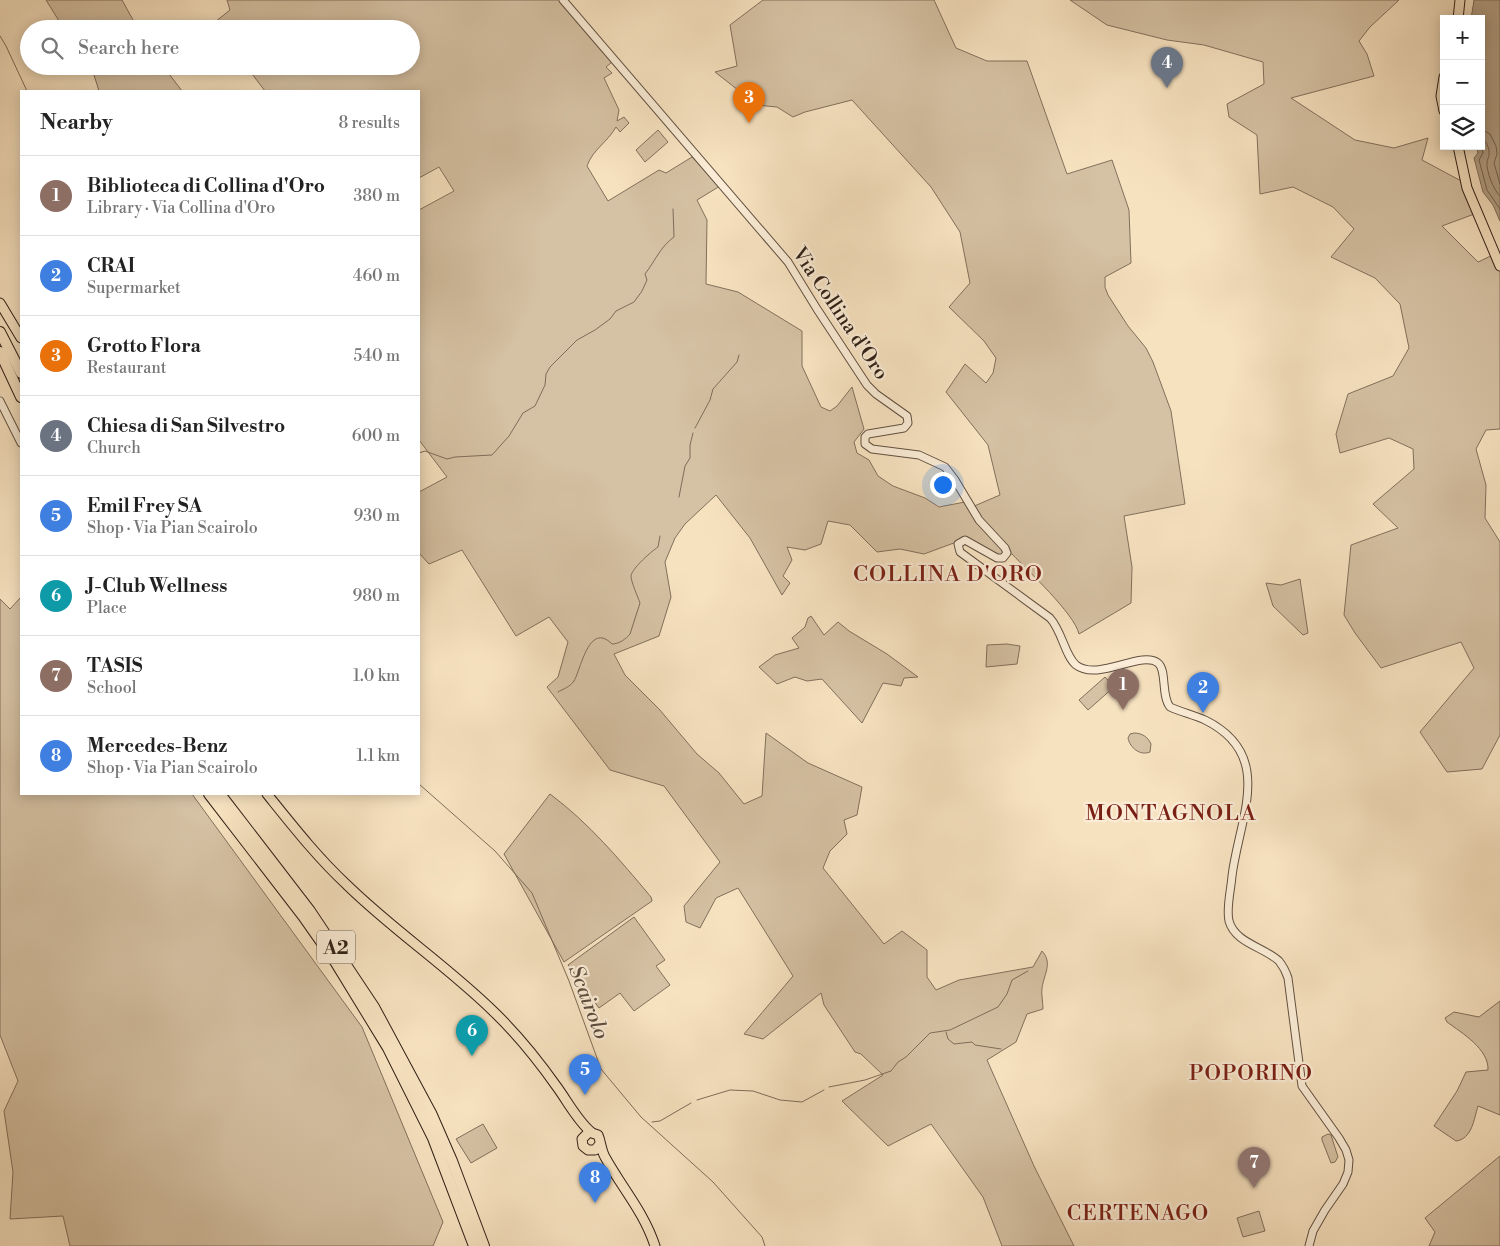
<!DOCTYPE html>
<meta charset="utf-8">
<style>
:root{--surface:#fff;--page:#f6f6f6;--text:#222;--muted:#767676;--line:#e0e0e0;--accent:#ea580c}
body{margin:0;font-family:"Libre Bodoni",serif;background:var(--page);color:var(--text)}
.controls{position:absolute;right:15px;top:15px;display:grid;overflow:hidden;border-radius:0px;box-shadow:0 2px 12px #0003}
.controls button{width:45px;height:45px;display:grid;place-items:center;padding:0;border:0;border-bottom:1px solid var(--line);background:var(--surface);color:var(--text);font:25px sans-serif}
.you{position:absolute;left:942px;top:484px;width:18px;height:18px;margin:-12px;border:4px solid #fff;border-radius:50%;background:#1a73e8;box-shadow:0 0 0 8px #1a73e833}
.badge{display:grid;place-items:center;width:32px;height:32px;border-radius:50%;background:var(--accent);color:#fff;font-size:16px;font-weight:700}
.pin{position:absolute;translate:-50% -41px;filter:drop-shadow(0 1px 2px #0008)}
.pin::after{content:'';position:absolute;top:26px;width:18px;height:15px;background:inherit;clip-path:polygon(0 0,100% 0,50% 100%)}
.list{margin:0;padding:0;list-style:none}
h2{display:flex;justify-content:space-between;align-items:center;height:65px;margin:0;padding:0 20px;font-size:21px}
h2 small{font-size:16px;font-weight:400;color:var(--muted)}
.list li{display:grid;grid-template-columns:32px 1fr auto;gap:15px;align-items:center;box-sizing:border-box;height:80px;padding:0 20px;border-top:1px solid var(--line)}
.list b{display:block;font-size:19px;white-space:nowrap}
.list p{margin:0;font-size:16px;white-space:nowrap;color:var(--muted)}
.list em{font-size:16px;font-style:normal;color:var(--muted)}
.icon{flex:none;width:28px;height:28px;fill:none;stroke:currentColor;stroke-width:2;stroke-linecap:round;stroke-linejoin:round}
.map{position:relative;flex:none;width:1500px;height:1246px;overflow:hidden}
.search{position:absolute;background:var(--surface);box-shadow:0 2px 12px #0003;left:20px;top:20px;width:400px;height:55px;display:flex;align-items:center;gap:12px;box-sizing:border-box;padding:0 18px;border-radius:28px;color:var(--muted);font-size:19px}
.panel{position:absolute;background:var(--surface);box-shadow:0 2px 12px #0003;left:20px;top:90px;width:400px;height:705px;border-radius:0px}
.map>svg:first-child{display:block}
.green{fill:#d5c1a3;stroke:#82705c}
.water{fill:#b3a086;stroke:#7f6c59}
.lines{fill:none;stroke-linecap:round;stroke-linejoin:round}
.shore{stroke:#72604e;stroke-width:1}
.stream{stroke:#7f6c59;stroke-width:1}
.minor-casing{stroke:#625040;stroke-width:9}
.major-casing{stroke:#301f16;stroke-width:11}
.highway-casing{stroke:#301f16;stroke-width:12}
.minor{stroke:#faecd6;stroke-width:7}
.major{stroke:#f7e2c0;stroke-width:9}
.highway{stroke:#f7e2c0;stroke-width:10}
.labels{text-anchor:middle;stroke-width:4.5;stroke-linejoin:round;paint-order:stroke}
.shield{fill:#faecd6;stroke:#6d5c50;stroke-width:1}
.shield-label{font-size:19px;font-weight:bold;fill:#301f16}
.street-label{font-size:20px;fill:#301f16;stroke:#faecd6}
.water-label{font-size:21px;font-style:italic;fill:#5e4c3d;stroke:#faecd6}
.neighbourhood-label{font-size:21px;letter-spacing:1px;fill:#7a1f14;stroke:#faecd6}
.quarter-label{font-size:22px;letter-spacing:1px;fill:#7a1f14;stroke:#faecd6}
</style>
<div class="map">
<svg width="1500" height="1246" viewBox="0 0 1500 1246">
<rect width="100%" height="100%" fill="#f7e2c0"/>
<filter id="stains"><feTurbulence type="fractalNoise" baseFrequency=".004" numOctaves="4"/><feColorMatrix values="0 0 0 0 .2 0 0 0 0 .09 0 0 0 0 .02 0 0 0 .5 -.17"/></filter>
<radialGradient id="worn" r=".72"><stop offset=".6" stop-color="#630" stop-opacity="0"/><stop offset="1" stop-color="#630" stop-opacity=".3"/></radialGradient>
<!-- green -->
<g class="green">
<path d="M46,0h76l16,29h-74z"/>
<path d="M227,0h333l52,62 -6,5 6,6 -8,5 15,32 -2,11 7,-4 5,6 -9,9 -4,-5c-9,16 -23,22 -29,39l21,35 51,-31 7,3 26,-16 28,29 -23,14 10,20 -1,64 32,8 64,39v35l19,41 9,4 7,-5 15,-19 12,42 -10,13 3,11 12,7 9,16 15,10 32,12 14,9 31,-6 2,6 28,-12 -12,-50 -42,-53 19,-28 21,19 7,-10 3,-15 -12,-17 -35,-34 21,-24 -10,-51 -29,-45 -79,-87 -47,12 -12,5 -16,-10 -21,-2 -6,-12 -12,-3 -23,-18 22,-6 -7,-41 33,-25h171l22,48 31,13h40l40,113 45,-14 17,50 2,53 -26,14v10l3,8 20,31 18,22 7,14 18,49 14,93 -61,12 8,51 -1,36 -52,31c-5,-21 -51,-63 -67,-80l-5,-1 -4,5 -41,-18 -38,14 -24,-5 -23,3 -27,-27 -22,-4 -7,23 -16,6 -18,-3 5,13 -9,16 7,7 -8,12 -32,-57 -34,-43 -31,29 -10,14 -10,24 6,35 -12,39 -45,18 11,21 34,34 38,45 22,19 25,31 18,-8 4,-63 42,30 54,24 -5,28 -13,5 3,14 -17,17 -7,17 61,76 18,-13 25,19v27l9,13 23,-10 74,-13 9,-16c11,12 2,23 0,37 -1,6 1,14 1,21l-16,5 -11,28 -29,18 47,106 40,80h-72l-19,-49 -52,-73 -43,22 -46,-45 41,-26 -22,-21 -6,-2 -31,-47 -3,-12 -58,46 -19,-5 49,-58 -55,-88 -22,10 -16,30 -14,-6 -2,-16 36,-44 -56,-76 -54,-16 -63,-83 11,-10 10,-35 -19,-25 -33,19 -54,-86 -33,14 -10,-11v-61l28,-15 -28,-37v-230l35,-19 -15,-24 -20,11v-87h-154l-19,-25h165v-37h-191l-5,-7 15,-12z"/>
<path d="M1070,0h329l-29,27 -11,14 8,13 7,22 -83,22 64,42 39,8 34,-10 -6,22 43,23 12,30 -35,13 36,36 17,-8 5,12v163l-14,1 -10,19 10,36 -1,33 15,24v193l-18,34 -35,3 -27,-40 54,-64 -13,-26 -80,26 -26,-35 -11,-18 7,-70 47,-17 -25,-24 41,-35 -1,-20 -24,-11 -49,15 -4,-19 12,-40 45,-18 16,-28 -9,-44 -25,-26 -44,-21 23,-28 -21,-22 -40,-20 -33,7 -3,-59 -28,-18 -2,-13 37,-20 -1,-22 -59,-17 -37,-5 -60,-15z"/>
<path d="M89,66h74l19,25h-83l-5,-16z"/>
<path d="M658,130l10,12 -23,20 -9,-12z"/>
<path d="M1300,579l8,54 -5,2 -30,-29 -7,-23 15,2z"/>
<path d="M21,597v197h171l170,233 81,195 -10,24h-363l-7,-30 -53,3 3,-47 -9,-61 14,-30 -18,-46v-436l10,10z"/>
<path d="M811,616l13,19 14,-13 11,9 38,23 31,23 -14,1 -3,8 -18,-3 -21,40 -40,-44 -15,2 -12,-4 -18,7 -18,-17 16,-12 24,-7 -7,-10 13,-11 3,-9z"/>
<path d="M1007,644l13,2 -3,18 -31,3 1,-22z"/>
<path d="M1105,677l9,10 -26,23 -9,-10z"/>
<path d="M1134,733c8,0 14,4 17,11l-1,8c-10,4 -20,-4 -22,-14l2,-4z"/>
<path d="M550,794c39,29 70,66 101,103l1,4 -88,61 -60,-108z"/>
<path d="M634,917l31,43 -9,6 14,19 -36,26 -14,-18 -21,15 -31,-43z"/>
<path d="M1500,1001v114l-22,-9c-4,13 -6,33 -22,35l-22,-15 23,-35 9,-19 22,-2c1,-21 -26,-37 -41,-48l-2,-4 9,-6 25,5z"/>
<path d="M483,1124l14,24 -26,15 -15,-24z"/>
<path d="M1328,1134l3,1 7,22 -3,5 -4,1 -9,-23v-3z"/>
<path d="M1500,1156v90h-71l6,-14 -10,-14z"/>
<path d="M1259,1211l6,20 -22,6 -6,-19z"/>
</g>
<!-- water -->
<path class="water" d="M1474,0h26v221l-7,-16 -10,-13 -9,-34 4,-5 -2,-7h5v-127h-10z"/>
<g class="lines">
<!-- shore -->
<g class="shore">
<path d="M1481,129l9,5 6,12 1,8 -3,9 6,21"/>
<path d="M1481,137c5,4 9,11 8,18 0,1 -2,6 -2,7 -1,9 7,29 13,34"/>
<path d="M1481,146l2,7 -4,7 8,30 13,19"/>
</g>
<!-- stream -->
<g class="stream">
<path d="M0,36l6,10 21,45"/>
<path d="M695,428l15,-28 3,-11 24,-27 2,-7"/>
<path d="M419,453l6,-2 22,8 8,-2 37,-2 17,-19 14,-23 12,-7 10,-21 1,-11 4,-7 27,-27 18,-10 15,-11 6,-8 18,-9 8,-11 5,-11 -2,-6c10,-13 16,-28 29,-37l-1,-28"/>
<path d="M679,497l6,-31 5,-8v-13l3,-12"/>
<path d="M558,692c5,-3 12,-5 16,-11 7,-12 15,-60 38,-37 7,0 14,-5 18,-10l10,-31c-2,-6 -9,-21 -9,-27 1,-8 21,-25 27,-29l2,-11"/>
<path d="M419,784l76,67 37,42 37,88 32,88 40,48 72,65 49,55 3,9"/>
<path d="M946,1032l2,7 6,5 18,-2 3,3 26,4"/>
<path d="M829,1087l36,-7 26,-9 7,-9 8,-5 24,-24 20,-3 48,-23 9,-13 5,-14 16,-9"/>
<path d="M697,1100l33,-10 23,1 27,9 22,2 22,-12"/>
<path d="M652,1122l8,-1 31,-18"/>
</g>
<defs>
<g id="minor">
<path d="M563,0l225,262 29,47 50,76 9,9 31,22 1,7 -4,5 -36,6 -3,3v7l7,5 47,6 26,12 10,13 24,40 26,28 2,5 -4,5h-6l-32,-18 -7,4 2,8 90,66c12,13 15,38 26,47 22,17 65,-15 82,-2 9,7 3,33 12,44 11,5 24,8 35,13 71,35 34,98 27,156 -1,14 -6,32 -3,45 6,22 35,26 50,40 4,5 7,11 9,17l14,108 37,52 7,12 3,10 -1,12 -5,12 -18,26 -12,21 -4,15"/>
<path d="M0,401l21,42"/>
</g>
<g id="major">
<path d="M1458,19l2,-19"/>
<path d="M1444,77l-3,19 3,15"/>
<path d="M1458,146l9,42 33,78"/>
<path d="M0,303l21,35"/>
<path d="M267,794c25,31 50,63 80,91 46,45 100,81 146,126 24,23 45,49 64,76 11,15 20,33 34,45"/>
<path d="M600,1144l-5,6h-7l-5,-4 -1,-7 7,-7 9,3c3,7 3,15 7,22 17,31 39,55 50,89"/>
</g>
<g id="highway">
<path d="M0,332l21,41"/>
<path d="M0,352l21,45"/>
<path d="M209,794l94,122 33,47 52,85 45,90 41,108"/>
<path d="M220,794l90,117 64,96 57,106 21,48 32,85"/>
</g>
</defs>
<!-- minor casing -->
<use href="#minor" class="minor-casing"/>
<!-- major casing -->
<use href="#major" class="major-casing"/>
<!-- highway casing -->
<use href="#highway" class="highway-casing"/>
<!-- minor -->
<use href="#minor" class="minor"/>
<!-- major -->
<use href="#major" class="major"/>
<!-- highway -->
<use href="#highway" class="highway"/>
</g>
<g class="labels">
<!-- shield labels -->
<rect class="shield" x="317" y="930.5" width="38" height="33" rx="4"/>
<g class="shield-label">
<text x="336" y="954">A2</text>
</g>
<!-- street labels -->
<g class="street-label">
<text transform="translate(841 313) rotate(56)" y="7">Via Collina d'Oro</text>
</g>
<!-- water labels -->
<g class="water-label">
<text transform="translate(589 1002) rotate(69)" y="7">Scairolo</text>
</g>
<!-- neighbourhood labels -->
<g class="neighbourhood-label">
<text x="1251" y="1080">POPORINO</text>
<text x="1138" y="1220">CERTENAGO</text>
</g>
<!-- quarter labels -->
<g class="quarter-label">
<text x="948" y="581">COLLINA D'ORO</text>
<text x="1171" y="820">MONTAGNOLA</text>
</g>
</g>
<rect width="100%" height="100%" filter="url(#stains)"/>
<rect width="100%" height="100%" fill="url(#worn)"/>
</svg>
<div class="controls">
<button>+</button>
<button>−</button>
<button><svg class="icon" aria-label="layers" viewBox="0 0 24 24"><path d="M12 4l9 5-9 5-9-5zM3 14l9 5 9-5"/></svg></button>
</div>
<div class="you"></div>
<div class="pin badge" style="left:1123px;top:710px;background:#8d6e63">1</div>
<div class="pin badge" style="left:1203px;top:713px;background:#3f7fe0">2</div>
<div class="pin badge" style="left:749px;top:123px;background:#e8710a">3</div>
<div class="pin badge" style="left:1167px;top:88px;background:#6b7280">4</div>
<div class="pin badge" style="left:585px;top:1095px;background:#3f7fe0">5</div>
<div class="pin badge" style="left:472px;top:1056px;background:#0f9aa8">6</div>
<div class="pin badge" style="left:1254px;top:1188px;background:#8d6e63">7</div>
<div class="pin badge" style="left:595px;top:1203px;background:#3f7fe0">8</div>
<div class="search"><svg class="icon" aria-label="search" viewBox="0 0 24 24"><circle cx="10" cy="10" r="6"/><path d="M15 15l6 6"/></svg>Search here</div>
<section class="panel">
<h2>Nearby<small>8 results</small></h2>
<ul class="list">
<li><span class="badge" style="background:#8d6e63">1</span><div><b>Biblioteca di Collina d'Oro</b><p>Library · Via Collina d'Oro</p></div><em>380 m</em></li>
<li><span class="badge" style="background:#3f7fe0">2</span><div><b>CRAI</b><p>Supermarket</p></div><em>460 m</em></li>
<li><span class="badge" style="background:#e8710a">3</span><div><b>Grotto Flora</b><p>Restaurant</p></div><em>540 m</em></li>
<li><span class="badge" style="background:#6b7280">4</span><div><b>Chiesa di San Silvestro</b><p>Church</p></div><em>600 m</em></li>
<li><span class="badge" style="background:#3f7fe0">5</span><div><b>Emil Frey SA</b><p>Shop · Via Pian Scairolo</p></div><em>930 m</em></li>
<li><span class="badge" style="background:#0f9aa8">6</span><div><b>J-Club Wellness</b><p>Place</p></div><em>980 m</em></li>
<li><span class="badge" style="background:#8d6e63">7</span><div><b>TASIS</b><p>School</p></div><em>1.0 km</em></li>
<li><span class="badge" style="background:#3f7fe0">8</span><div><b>Mercedes-Benz</b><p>Shop · Via Pian Scairolo</p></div><em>1.1 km</em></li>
</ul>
</section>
</div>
